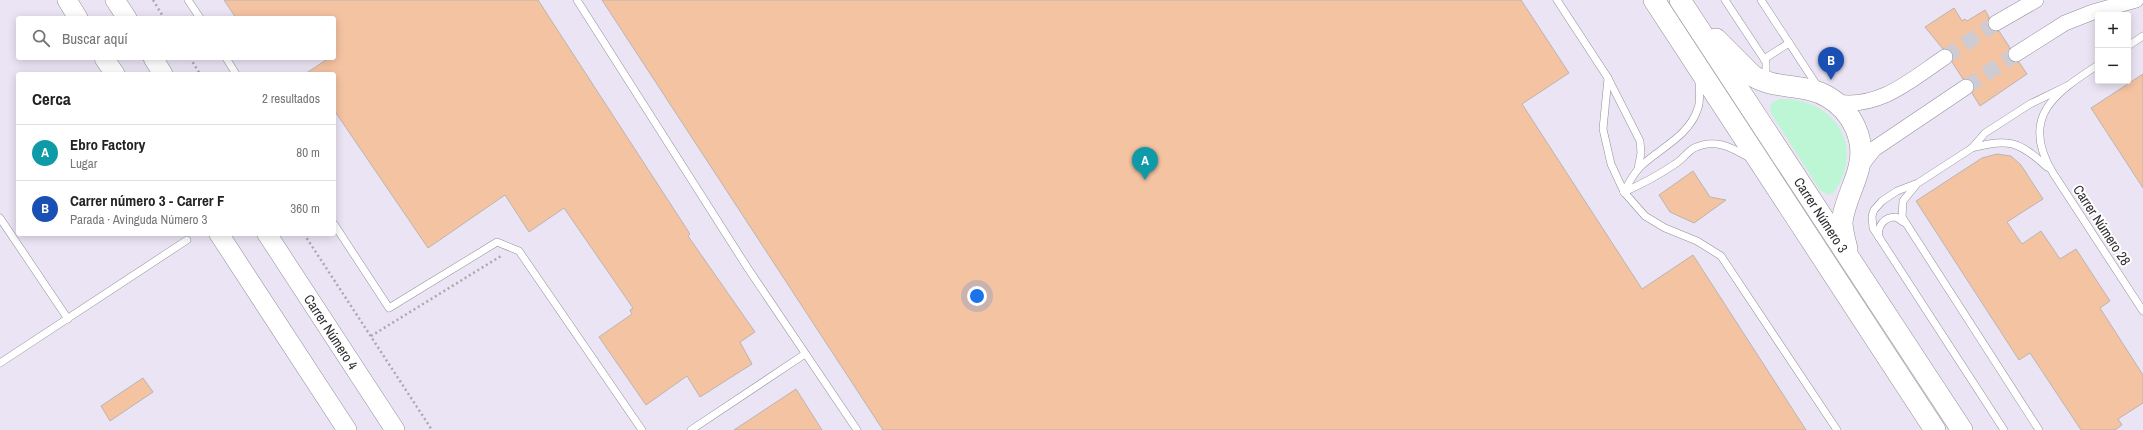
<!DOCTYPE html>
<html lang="es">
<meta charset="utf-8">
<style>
:root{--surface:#fff;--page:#f2f2f2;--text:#222;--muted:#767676;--line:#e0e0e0;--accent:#ea580c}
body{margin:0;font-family:"Archivo Narrow",sans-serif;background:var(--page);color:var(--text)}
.controls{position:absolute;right:12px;top:12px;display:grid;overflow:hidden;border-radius:4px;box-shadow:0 2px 10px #0003}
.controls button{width:36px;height:36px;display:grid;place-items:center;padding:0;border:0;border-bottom:1px solid var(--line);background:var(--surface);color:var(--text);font:20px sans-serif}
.you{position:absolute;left:977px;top:296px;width:14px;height:14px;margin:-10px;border:3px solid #fff;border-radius:50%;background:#1a73e8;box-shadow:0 0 0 6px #1a73e833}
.badge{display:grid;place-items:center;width:26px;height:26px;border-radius:50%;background:var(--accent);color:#fff;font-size:13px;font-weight:700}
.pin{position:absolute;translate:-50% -33px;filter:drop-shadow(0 1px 2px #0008)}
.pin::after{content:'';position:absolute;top:21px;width:14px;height:12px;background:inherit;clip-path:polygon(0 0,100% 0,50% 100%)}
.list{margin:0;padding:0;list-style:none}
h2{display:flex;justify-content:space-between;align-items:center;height:52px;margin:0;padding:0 16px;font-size:17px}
h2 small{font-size:13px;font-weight:400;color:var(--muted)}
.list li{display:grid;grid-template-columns:26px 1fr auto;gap:12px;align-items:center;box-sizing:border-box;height:56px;padding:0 16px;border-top:1px solid var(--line)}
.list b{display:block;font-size:15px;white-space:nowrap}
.list p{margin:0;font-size:13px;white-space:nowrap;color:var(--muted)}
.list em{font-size:13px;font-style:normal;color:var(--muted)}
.icon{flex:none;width:22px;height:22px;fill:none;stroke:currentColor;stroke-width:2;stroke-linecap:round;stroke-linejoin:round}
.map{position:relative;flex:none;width:2143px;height:430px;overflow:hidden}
.search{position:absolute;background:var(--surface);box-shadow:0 2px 10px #0003;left:16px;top:16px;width:320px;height:44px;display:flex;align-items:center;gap:10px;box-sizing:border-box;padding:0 14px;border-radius:4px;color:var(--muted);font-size:15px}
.panel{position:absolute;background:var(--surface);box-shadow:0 2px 10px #0003;left:16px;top:72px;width:320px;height:164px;border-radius:4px}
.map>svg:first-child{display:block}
.built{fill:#ebe4f4;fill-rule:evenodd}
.green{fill:#bdf6d4}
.building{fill:#f4c3a2;stroke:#bcb4af}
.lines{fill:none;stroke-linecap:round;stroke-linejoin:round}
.minor-tunnel{stroke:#cecbd2;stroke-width:15;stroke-dasharray:15 8;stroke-linecap:butt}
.service-casing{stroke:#939097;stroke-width:8}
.minor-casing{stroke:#939097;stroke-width:16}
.tertiary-casing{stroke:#939097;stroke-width:20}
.secondary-casing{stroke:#939097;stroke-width:22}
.path{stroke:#aba7ae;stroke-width:2.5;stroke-dasharray:2 3;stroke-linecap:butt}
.service{stroke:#fff;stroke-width:7}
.minor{stroke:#fff;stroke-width:15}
.tertiary{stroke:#fff;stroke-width:19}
.secondary{stroke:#fff;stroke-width:21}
.labels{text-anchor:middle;stroke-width:4;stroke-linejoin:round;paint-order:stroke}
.street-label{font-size:14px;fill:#302e32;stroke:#fff}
</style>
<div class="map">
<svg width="2143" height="430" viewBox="0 0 2143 430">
<rect width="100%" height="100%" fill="#f6f2fa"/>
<!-- built -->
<path class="built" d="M0,0h2143v430h-2143zM2098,15h30v66h-30zM18,18h316v40h-316zM18,74h316v160h-316z"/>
<!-- green -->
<path class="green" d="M1779,99c55,-2 88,48 54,94l-4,2 -9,-5 -49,-77 -1,-9z"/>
<!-- building -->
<g class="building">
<path d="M224,0h314l152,234 -2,2 67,96 -15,10 12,22 -52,33 -13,-21 -41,29 -47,-68 33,-23 -2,-4 3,-2 -69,-100 -35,24 -24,-37 -77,53 -94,-138v-36h-29l24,-16h5v-40h-98z"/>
<path d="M602,0h919l48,73 -47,31 120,185 51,-34 113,175h-923z"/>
<path d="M1954,8l8,13 3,-2 2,2 18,-11 4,7 -2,6 1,5 4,3h7l11,17 -3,6 2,5 3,3h7l8,12 -47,32 -8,-13 3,-6 -1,-5 -4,-3h-7l-11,-17 2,-5 -2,-5 -4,-3h-5l-18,-22z"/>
<path d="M2143,74v114l-52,-80z"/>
<path d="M1997,154l14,2 10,9 22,34 -36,23 15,22 19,-13 19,28 16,-10 34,52 -10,7 43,67v28l-25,16 4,6 -7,5h-34l-51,-77 -11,7 -103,-159 66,-43z"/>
<path d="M1693,171l17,26 16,3 -32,23 -24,-11 -11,-17z"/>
<path d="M143,378l10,14 -43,29 -9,-15z"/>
<path d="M796,389l26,41h-88z"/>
</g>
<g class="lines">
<!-- minor-tunnel -->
<g class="minor-tunnel">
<path d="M1945,57l51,-34"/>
<path d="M1966,87l50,-33"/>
</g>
<defs>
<g id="service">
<path d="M188,0l12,18"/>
<path d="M577,0l170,267 110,163"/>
<path d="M1557,0l51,78 32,63 1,12 -3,16"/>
<path d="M1725,0l41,62v10l-6,4"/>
<path d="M1761,0l57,87"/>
<path d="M2128,46l15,-10"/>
<path d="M226,58l10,16"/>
<path d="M1764,59l25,-16"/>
<path d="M2098,65c-43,28 -79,52 -45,108l90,138"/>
<path d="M1608,78l-5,51 8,35 13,28 21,24 20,12 32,13 24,15 116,174"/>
<path d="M1972,148c36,-10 47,-7 75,19"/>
<path d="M1916,185l-13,16 -1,16 137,213"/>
<path d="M1624,192c18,-8 35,-17 51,-28 7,-4 12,-12 19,-16 20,-10 37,-1 54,9"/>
<path d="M1624,192c4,-8 9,-17 15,-24 20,-20 50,-31 59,-60 3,-8 1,-19 1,-28"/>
<path d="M0,218l68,101"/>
<path d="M334,224l55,84 108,-66 22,9 123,179"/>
<path d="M1879,237c-2,-11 5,-20 17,-20l7,5"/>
<path d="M0,363l187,-123"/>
<path d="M691,430l114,-76"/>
<path d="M2004,430l-131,-202 -1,-12 2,-6 8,-9 15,-10 21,-8 54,-35 13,-15 45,-29 37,-18"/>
</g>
<g id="minor">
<path d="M1996,23l40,-23"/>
<path d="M2016,54l49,-31 28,-11 43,-12"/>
<path d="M1837,102c43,7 75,-23 108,-45"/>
<path d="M1859,168l15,-19 92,-62"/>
</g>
<g id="tertiary">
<path d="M67,0l11,18"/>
<path d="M115,0l12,18"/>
<path d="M104,58l11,16"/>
<path d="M153,58l10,16"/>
<path d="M219,234l128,196"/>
<path d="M267,234l128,196"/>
</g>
<g id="secondary">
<path d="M1654,0l281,430"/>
<path d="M1680,0l282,430"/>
<path d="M1716,39l37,37c23,14 52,7 75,21 24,14 38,43 31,70 -4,18 -15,36 -17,55 0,9 3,18 5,27"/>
</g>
</defs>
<!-- service casing -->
<use href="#service" class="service-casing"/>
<!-- minor casing -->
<use href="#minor" class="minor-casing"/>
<!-- tertiary casing -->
<use href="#tertiary" class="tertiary-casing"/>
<!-- secondary casing -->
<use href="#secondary" class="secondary-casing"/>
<!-- path -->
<g class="path">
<path d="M153,0l11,18"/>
<path d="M190,58l10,16"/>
<path d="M304,234l128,196"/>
<path d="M371,336l130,-80"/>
</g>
<!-- service -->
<use href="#service" class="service"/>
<!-- minor -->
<use href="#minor" class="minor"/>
<!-- tertiary -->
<use href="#tertiary" class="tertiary"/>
<!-- secondary -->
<use href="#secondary" class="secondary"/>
</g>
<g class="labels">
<!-- street labels -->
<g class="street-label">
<text transform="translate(1821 215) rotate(57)" y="5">Carrer Número 3</text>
<text transform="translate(2102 225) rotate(57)" y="5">Carrer Número 28</text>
<text transform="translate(331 332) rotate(57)" y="5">Carrer Número 4</text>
</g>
</g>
</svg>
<div class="controls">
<button>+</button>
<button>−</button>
</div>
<div class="you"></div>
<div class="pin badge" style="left:1145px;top:180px;background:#0f9aa8">A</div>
<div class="pin badge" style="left:1831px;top:80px;background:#1a4fb4">B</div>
<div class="search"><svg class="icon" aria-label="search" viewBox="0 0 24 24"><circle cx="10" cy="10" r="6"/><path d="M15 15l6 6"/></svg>Buscar aquí</div>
<section class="panel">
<h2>Cerca<small>2 resultados</small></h2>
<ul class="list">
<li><span class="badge" style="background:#0f9aa8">A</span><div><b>Ebro Factory</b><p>Lugar</p></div><em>80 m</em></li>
<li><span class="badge" style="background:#1a4fb4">B</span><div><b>Carrer número 3 - Carrer F</b><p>Parada · Avinguda Número 3</p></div><em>360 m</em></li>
</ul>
</section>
</div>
